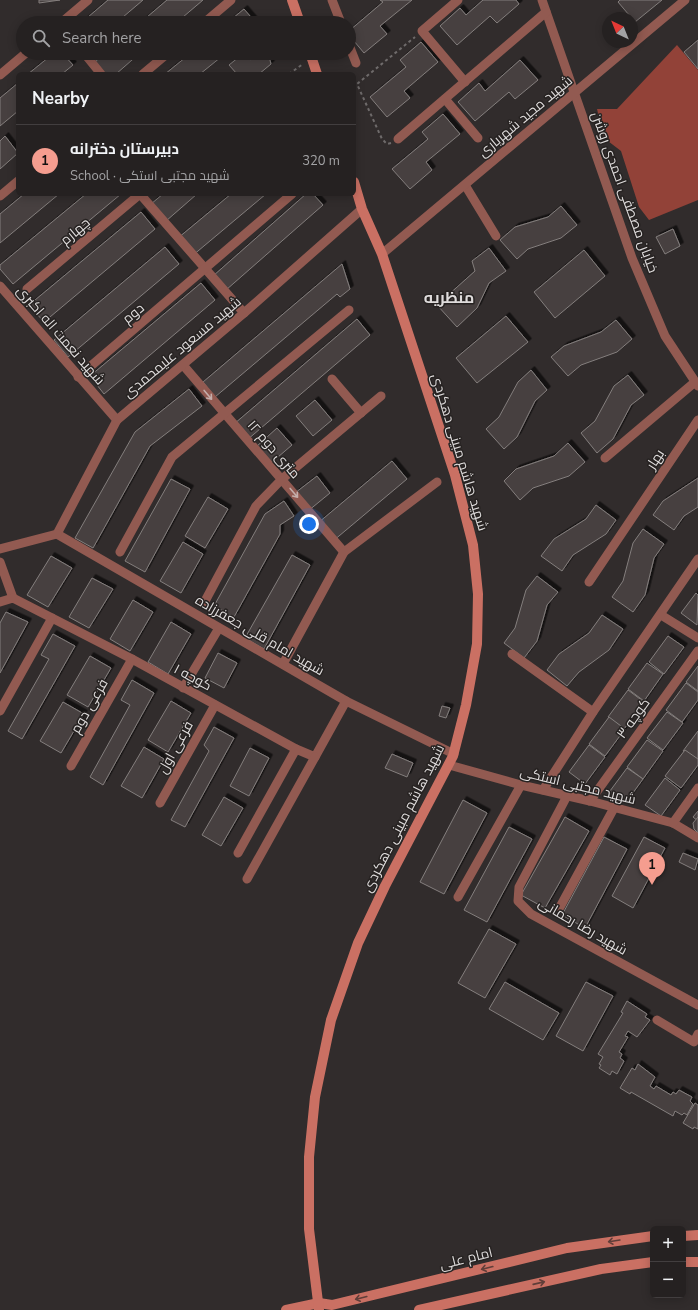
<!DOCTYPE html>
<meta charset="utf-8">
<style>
:root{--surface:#252121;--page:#2d292a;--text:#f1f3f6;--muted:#a3a3a5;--line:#423e3f;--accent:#f59d8f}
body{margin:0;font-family:"Nunito Sans",Cairo,sans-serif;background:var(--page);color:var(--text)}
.controls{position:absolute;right:12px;bottom:12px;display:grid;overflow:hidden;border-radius:6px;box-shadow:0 2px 10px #0003}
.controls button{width:36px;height:36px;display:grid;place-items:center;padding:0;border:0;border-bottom:1px solid var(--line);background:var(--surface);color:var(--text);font:20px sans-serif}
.compass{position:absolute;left:602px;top:12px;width:36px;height:36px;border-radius:50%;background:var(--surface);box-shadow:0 2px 10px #0003;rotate:317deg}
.you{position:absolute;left:309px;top:524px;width:14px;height:14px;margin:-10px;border:3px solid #fff;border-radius:50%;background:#1a73e8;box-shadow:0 0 0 6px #1a73e833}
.badge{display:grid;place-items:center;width:26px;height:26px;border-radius:50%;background:var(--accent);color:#111;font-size:13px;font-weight:700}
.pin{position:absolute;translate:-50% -33px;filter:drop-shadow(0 1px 2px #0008)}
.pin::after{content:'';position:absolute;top:21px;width:14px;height:12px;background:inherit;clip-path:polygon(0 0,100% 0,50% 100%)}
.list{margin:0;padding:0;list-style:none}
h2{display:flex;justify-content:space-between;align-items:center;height:52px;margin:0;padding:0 16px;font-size:17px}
h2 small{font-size:13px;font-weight:400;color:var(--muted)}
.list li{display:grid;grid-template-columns:26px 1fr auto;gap:12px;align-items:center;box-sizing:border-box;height:72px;padding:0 16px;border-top:1px solid var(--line)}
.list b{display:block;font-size:15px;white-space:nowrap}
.list p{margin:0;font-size:13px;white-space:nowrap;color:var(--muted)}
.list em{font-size:13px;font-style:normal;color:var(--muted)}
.icon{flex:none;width:22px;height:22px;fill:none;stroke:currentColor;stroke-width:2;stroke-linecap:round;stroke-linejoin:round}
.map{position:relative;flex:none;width:698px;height:1310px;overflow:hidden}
.search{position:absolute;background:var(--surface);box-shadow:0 2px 10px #0003;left:16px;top:16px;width:340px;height:44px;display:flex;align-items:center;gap:10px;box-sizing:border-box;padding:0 14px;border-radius:22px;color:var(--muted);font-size:15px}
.panel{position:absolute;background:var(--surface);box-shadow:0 2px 10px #0003;left:16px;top:72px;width:340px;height:124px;border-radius:6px}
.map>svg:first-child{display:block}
.forest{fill:#924238}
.building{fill:#464140;stroke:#847e7d;filter:url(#shadow)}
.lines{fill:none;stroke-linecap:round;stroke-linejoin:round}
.path{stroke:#6f6b6b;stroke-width:2;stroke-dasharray:3 3;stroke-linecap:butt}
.minor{stroke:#925a51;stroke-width:9}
.secondary{stroke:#ca7063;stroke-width:10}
.oneway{stroke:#c4aeab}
.oneway2{stroke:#603e39}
.labels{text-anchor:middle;stroke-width:3;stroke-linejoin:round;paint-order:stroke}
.street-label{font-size:14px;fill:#dfdcdc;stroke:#272322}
.quarter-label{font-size:16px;font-weight:bold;fill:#dfdcdc;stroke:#272322}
</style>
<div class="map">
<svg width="698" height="1310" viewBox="0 0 698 1310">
<defs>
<filter id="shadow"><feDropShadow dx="3.5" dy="-3.5" stdDeviation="0" flood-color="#0009"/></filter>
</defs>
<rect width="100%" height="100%" fill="#312c2c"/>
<!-- forest -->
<path class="forest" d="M677,45l21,25v130l-49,20 -10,-13 -18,-56 -17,-13 -7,-29h20z"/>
<!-- building -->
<g class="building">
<path d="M39,0h21l-21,3z"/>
<path d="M108,0h35l-27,23h-35z"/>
<path d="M167,0h36l-27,23h-36z"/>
<path d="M380,0h32l-32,26 7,8 -23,19 -15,-18v-4l34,-29z"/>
<path d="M483,0h33l3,4 -22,19 -7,-7 -33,29 -17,-19 20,-18 6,7z"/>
<path d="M620,0h42l-27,22 -17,-20z"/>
<path d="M244,9l12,14h-29z"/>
<path d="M698,40v29l-14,-17z"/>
<path d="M421,42l17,20 -34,29 6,7 -23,19 -17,-20 36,-30 -6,-7z"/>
<path d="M54,53h8l11,12 -11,9h-34z"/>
<path d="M105,53h35l-24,21h-11l-10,-12z"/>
<path d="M191,53h35l-26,21h-35z"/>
<path d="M244,53l6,7 8,-7h10l3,11 -12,10h-22l-8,-9z"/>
<path d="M520,60l18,20 -23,19 -6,-7 -34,29 -17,-19 21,-19 6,8z"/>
<path d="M18,83v28l-18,15v-28z"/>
<path d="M443,114l17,20 -34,28 6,8 -22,19 -18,-20 36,-30 -6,-7z"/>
<path d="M5,136l13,17 -18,16v-28z"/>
<path d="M24,194h35l-59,49v-29z"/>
<path d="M86,194h35l-108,90 -13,-15v-4z"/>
<path d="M163,194h34l-31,27 -15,-17z"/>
<path d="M231,194h35l-74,62 -14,-18z"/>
<path d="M306,194h7l10,11 -97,85 -13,-14z"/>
<path d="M561,206l16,19 -16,13 -33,11 -11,10 -17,-19 15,-13 33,-10z"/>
<path d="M141,212l14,17 -111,93 -15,-17z"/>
<path d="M673,229l7,17 -15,8 -9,-17z"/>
<path d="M165,247l14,17 -111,93 -14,-17z"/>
<path d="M489,248l17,23 -17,12 -12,25 -20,19 -20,-22 38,-34 -3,-10z"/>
<path d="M584,250l21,26 -50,42 -21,-26z"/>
<path d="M342,264l8,25 -10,8 -3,-3 -122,103 -12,-15z"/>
<path d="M201,283l14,17 -111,94 -14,-18z"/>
<path d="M506,316l22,26 -51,41 -21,-25z"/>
<path d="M357,319l13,16 -123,105 -13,-16z"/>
<path d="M616,320l16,19 -15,13 -36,13 -13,11 -17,-19 13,-11 37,-14z"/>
<path d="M531,370l16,20 -12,11 -18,36 -13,12 -18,-20 13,-12 19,-35z"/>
<path d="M628,375l16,20 -13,10 -18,34 -16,14 -16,-20 14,-12 19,-35z"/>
<path d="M189,389l13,17 -52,40 -57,102 -18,-10 60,-106z"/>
<path d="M315,400l17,20 -19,16 -17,-20z"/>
<path d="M277,428l15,17 -21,18 -14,-17z"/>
<path d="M568,443l17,19 -16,14 -36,12 -13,12 -16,-19 12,-12 38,-13z"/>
<path d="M392,461l15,18 -74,62 -15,-18z"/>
<path d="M317,476l13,17 -22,18 -13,-18z"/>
<path d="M698,478v29l-14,9 -10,14 -21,-15 10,-14z"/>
<path d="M171,479l19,10 -45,83 -20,-11z"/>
<path d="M208,497l20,12 -23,39 -20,-12z"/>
<path d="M284,501l10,15 -14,9v9l-46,83 -20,-11 51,-92z"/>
<path d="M596,505l20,15 -10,14 -33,21 -11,16 -21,-15 13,-17 32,-20z"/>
<path d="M643,529l21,15 -10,14 -9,37 -12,17 -21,-15 11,-16 10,-38z"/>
<path d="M183,542l20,12 -22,39 -21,-12z"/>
<path d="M292,555l18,10 -46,84 -19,-11z"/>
<path d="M51,556l21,12 -24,39 -21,-12z"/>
<path d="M537,576l21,16 -11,13 -10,36 -13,17 -20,-15 11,-15 11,-38z"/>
<path d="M92,578l21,11 -24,39 -20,-11z"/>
<path d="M696,593l2,2 -1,30 -16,-12z"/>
<path d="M133,600l20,12 -23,39 -20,-12z"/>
<path d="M6,612l22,10 -28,51v-50z"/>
<path d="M602,615l21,14 -14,21 -30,22 -12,14 -20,-16 12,-16 30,-21z"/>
<path d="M171,622l20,12 -23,40 -20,-12z"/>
<path d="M53,634l22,12 -53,93 -14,-8 41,-72 -8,-4z"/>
<path d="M668,636l16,11 -20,27 -15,-12z"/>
<path d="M218,653l19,10 -13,25 -19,-10z"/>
<path d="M90,656l21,12 -23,39 -21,-12z"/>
<path d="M647,663l16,11 -19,27 -16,-12z"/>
<path d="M698,666v25l-12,-9z"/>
<path d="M132,680l22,13 -51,92 -13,-8 40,-72 -9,-5z"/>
<path d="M686,683l12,9v8l-16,22 -16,-12z"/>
<path d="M628,690l16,12 -20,27 -16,-12z"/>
<path d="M171,701l20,12 -23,39 -20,-12z"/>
<path d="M63,702l21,12 -23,39 -21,-12z"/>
<path d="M442,706l8,2 -4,10 -7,-2z"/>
<path d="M667,712l16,11 -20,27 -16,-12z"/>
<path d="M609,717l16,12 -20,27 -16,-12z"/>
<path d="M214,727l20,11 -49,89 -14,-7 38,-69 -5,-6z"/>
<path d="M698,731v30l-15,-10z"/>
<path d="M647,740l16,11 -20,28 -16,-12z"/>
<path d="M589,745l16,12 -20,27 -16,-12z"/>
<path d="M144,747l20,12 -22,39 -21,-12z"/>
<path d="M250,748l19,10 -20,38 -19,-10z"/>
<path d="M685,750l13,9v6l-17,23 -16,-12z"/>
<path d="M392,754l21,9 -6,14 -22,-9z"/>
<path d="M627,768l16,11 -16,22 -10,-2 -10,-4z"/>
<path d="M665,778l15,12 -19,26 -16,-11z"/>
<path d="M224,797l19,11 -22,38 -19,-11z"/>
<path d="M463,800l24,13 -43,81 -24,-12z"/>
<path d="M698,811v10l-5,-4z"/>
<path d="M565,817l24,14 -44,77 -24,-13z"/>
<path d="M698,817v16l-4,-4 -1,-6z"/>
<path d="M509,827l23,12 -45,83 -23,-12z"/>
<path d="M604,837l23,12 -42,79 -23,-13z"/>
<path d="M644,837l21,11 -32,60 -21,-12z"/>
<path d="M683,853l15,6 -3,11 -16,-8z"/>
<path d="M489,929l27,15 -31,54 -27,-15z"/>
<path d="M505,982l54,31 -16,27 -54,-31z"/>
<path d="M586,982l27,14 -30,55 -27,-15z"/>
<path d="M627,1001l20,13 -2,3 5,3 -13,17 -9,-6 -3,5 3,1 -9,15 3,2 -2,4 4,3 -7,13 -5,-3 -2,4 -11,-7 2,-3 -2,-1 4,-7 -5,-3 25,-41 -2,-1z"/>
<path d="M638,1064l17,13 -5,9 4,3 2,-3 15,9 2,-3 3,2 3,-4 13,7 -2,4 3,3 -6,11 -3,-2 -2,2 -7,-4 -2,5 -42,-24 -1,2 -10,-6 12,-20 3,2z"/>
<path d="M695,1103l3,2v24l-4,-2 -1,2 -10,-6z"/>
</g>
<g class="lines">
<!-- path -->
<g class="path">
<path d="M289,74l14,-10"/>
<path d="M391,143l-4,1 -5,-5 -25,-55 58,-47"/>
</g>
<!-- minor -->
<g class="minor">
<path d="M332,0l9,23"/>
<path d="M458,0l-36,31 43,51"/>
<path d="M542,0l90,258 33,78 33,50"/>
<path d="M61,23l27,-23"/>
<path d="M204,23l27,-23"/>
<path d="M349,45l7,18"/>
<path d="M84,53l17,21"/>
<path d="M143,74l25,-21"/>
<path d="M0,75l26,-22"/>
<path d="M445,99l33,39"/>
<path d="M398,139l148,-127"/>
<path d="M465,185l31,51"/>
<path d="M140,194l104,119"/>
<path d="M0,196l18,-15"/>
<path d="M382,254l303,-254"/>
<path d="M0,286l117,134"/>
<path d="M27,289l113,-95"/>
<path d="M183,365l161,187"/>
<path d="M78,377l214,-183"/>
<path d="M332,379l29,34"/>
<path d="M605,458l90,-76"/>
<path d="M57,534l289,167 108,53"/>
<path d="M57,534l60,-114 127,-107 118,-104"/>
<path d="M0,549l57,-15"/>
<path d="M120,552l52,-95 177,-147"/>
<path d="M0,562l13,36"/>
<path d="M589,582l109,-162"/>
<path d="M0,602l13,-4 119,61 164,90 19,8 31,-56"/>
<path d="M204,603l52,-97 26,-27 99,-83"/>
<path d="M661,615l37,23"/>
<path d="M512,654l81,58"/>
<path d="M283,664l61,-112 93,-70"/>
<path d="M183,688l36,-60"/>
<path d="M0,711l52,-93"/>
<path d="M449,765l72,20 69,16 83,22 25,15"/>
<path d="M71,766l61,-107"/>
<path d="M543,790l50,-78 105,-153"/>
<path d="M567,796l-48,91 -1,14 13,13 167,91"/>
<path d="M590,801l108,-150"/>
<path d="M160,803l55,-98"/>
<path d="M673,823l25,-35"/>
<path d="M238,853l58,-104"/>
<path d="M247,879l68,-122"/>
<path d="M458,897l63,-112"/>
<path d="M560,907l54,-99"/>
<path d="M657,1020l37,22 4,-8"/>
</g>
<!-- secondary -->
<g class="secondary">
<path d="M292,0l8,23"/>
<path d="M310,53l7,21"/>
<path d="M683,1236l15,-1"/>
<path d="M683,1262h15"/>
<path d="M286,1310l33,-7 13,2 235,-57 86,-12"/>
<path d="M319,1310l-10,-81v-72l6,-60 16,-77 27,-77 27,-57 68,-130 13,-51 11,-61 1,-50 -5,-49 -18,-70 -73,-221 -20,-45 -8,-27"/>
<path d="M419,1310l182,-41 52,-7"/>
</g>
</g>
<!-- one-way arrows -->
<defs><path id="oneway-shaft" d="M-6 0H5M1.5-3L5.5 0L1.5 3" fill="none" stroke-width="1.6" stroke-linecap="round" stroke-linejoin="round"/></defs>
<g class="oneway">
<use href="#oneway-shaft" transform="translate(208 395) rotate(50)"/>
<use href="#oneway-shaft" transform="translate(294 493) rotate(50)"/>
</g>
<g class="oneway2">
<use href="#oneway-shaft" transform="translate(614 1241) rotate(171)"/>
<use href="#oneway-shaft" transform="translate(487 1268) rotate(166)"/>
<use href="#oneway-shaft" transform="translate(539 1283) rotate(-13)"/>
<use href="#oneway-shaft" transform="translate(361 1298) rotate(166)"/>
</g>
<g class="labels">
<!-- street labels -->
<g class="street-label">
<text transform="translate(525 116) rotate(-40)" y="5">شهید مجید شهریاری</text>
<text transform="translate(625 192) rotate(70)" y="5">خیابان مصطفی احمدی روشن</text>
<text transform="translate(75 231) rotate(-40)" y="5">چهارم</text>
<text transform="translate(133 313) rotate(-40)" y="5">دوم</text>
<text transform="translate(61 335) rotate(49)" y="5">شهید نعمت اله اکبری</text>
<text transform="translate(182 347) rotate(-40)" y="5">شهید مسعود علیمحمدی</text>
<text transform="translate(274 449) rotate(49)" y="5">۱۲ متری دوم</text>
<text transform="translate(460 452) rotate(73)" y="5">شهید هاشم مبینی دهکردی</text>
<text transform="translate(655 459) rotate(-57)" y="5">بهار</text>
<text transform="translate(260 635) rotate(30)" y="5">شهید امام قلی جعفرزاده</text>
<text transform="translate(193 677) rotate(28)" y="5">کوچه ۱</text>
<text transform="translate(89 706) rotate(-60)" y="5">فرعی دوم</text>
<text transform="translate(633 718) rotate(-54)" y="5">کوچه ۳</text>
<text transform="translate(175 747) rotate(-61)" y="5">فرعی اول</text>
<text transform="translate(578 785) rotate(14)" y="5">شهید مجتبی استکی</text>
<text transform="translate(403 818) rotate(-63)" y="5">شهید هاشم مبینی دهکردی</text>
<text transform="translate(583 926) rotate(30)" y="5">شهید رضا رحمانی</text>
<text transform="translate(466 1258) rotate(-14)" y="5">امام علی</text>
</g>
<!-- quarter labels -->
<g class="quarter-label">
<text x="449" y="303">منظریه</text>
</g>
</g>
</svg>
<div class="controls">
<button>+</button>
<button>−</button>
</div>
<svg class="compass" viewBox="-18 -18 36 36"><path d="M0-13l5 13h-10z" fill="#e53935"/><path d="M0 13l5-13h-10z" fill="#a3a3a5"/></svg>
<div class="you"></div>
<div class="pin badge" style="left:652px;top:885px">1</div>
<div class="search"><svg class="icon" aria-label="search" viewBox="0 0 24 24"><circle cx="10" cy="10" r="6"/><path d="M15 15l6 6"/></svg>Search here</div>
<section class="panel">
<h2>Nearby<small></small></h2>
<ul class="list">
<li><span class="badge">1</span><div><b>دبیرستان دخترانه</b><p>School · شهید مجتبی استکی</p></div><em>320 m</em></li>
</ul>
</section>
</div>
